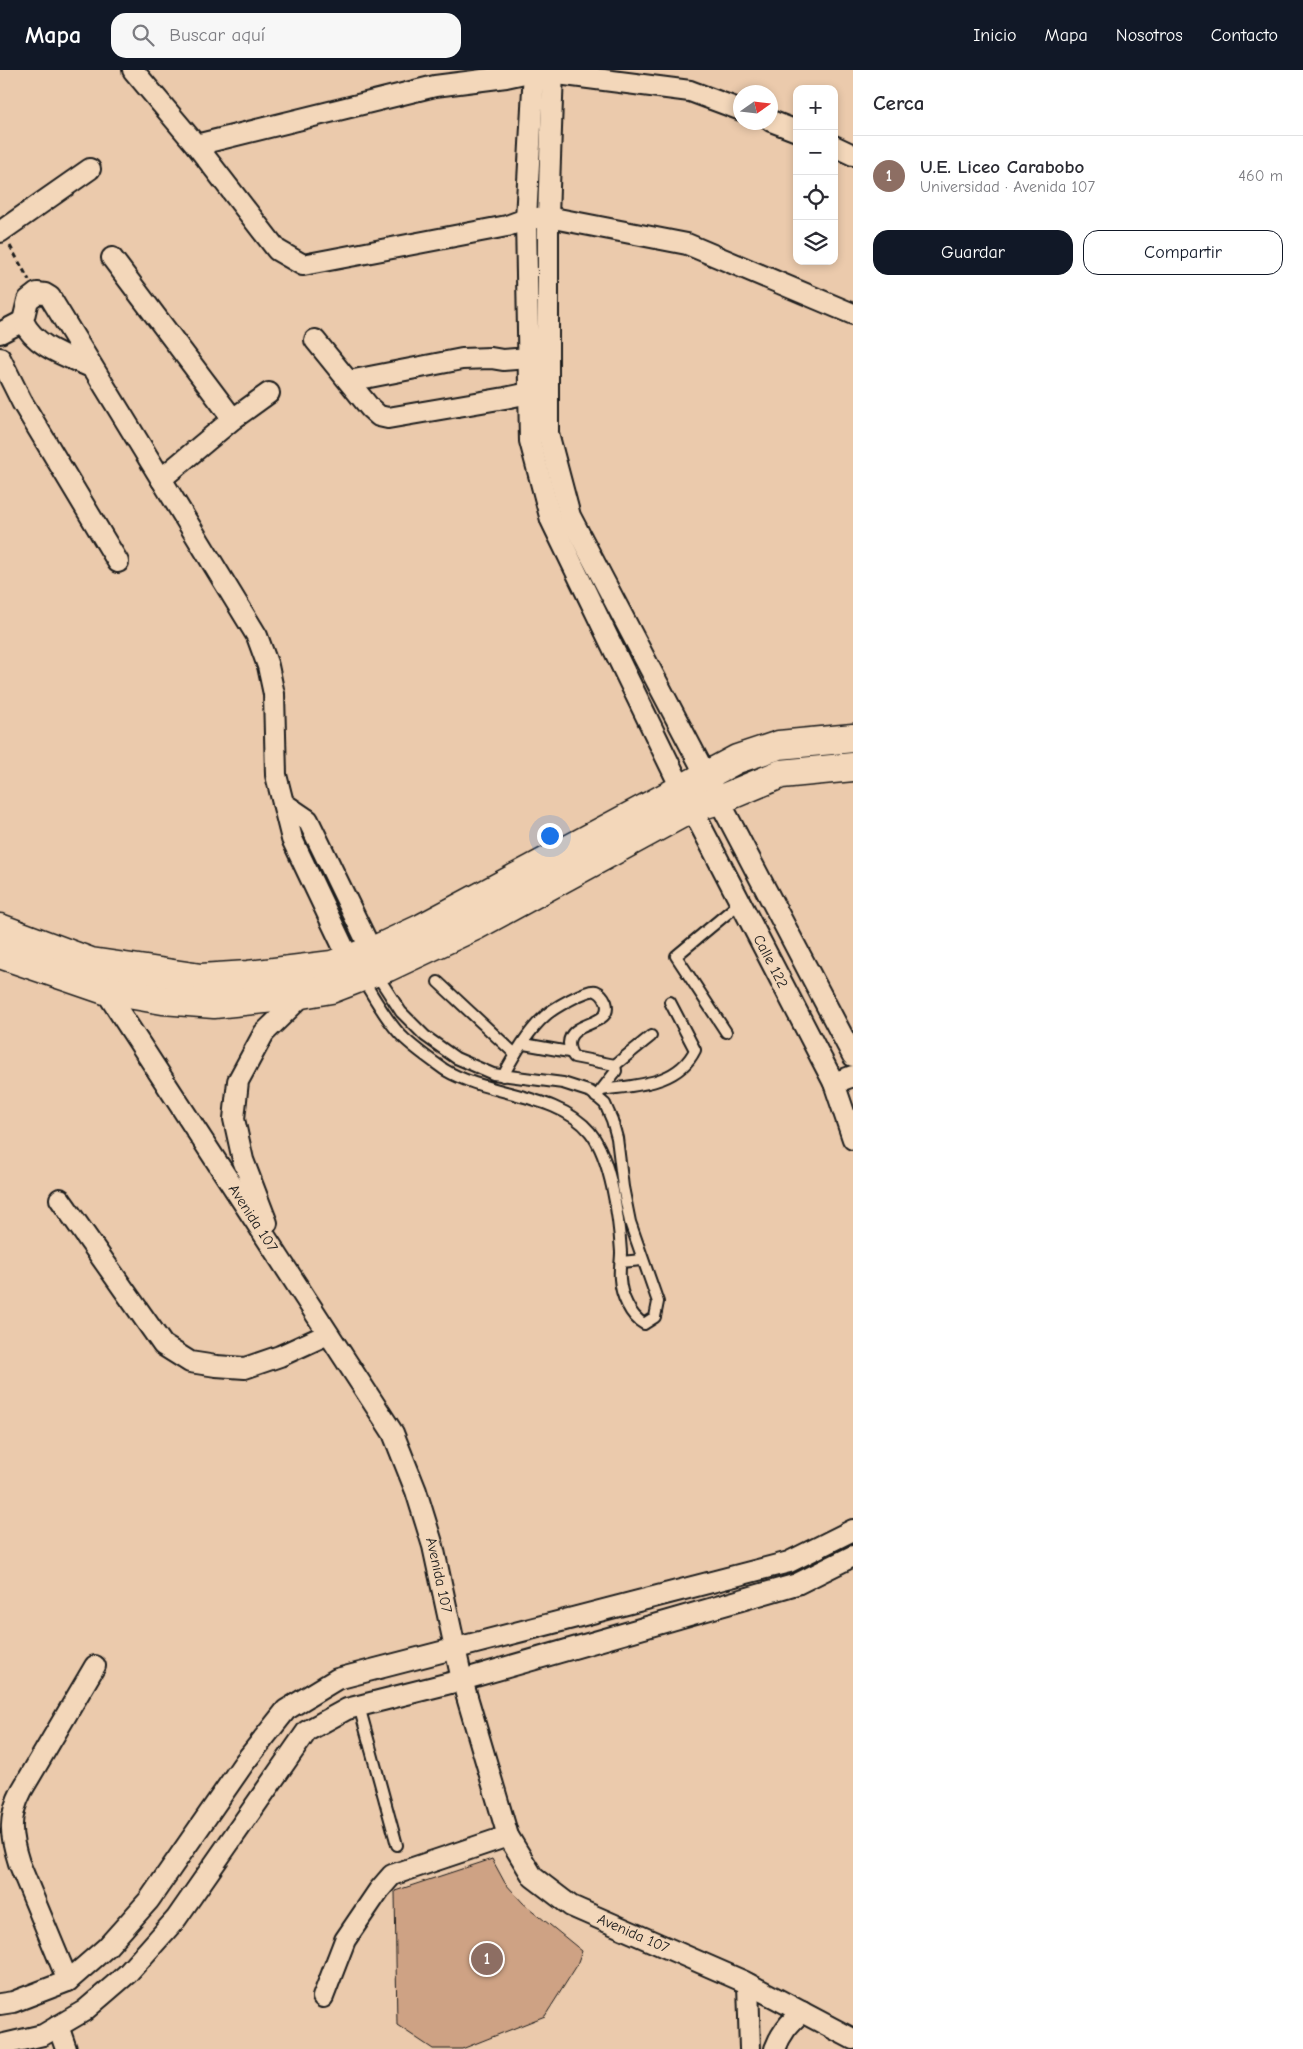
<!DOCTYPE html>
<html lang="es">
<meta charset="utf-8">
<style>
:root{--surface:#fff;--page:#f7f7f7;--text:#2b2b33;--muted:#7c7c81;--line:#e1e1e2;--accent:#111827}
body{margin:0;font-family:"Comic Neue",sans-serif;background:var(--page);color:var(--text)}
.controls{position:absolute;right:15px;top:15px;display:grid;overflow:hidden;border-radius:10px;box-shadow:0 2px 8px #0003}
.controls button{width:45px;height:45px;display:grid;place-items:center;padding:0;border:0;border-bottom:1px solid var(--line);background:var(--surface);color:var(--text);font:25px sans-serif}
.compass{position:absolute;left:733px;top:15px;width:45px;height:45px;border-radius:50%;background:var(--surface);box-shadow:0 2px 8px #0003;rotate:76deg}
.you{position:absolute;left:549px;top:765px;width:18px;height:18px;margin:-12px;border:4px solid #fff;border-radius:50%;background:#1a73e8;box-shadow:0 0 0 8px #1a73e833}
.badge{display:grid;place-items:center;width:32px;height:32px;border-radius:50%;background:var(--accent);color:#fff;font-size:16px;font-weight:700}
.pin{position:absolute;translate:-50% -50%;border:2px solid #fff;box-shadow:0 1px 5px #0006}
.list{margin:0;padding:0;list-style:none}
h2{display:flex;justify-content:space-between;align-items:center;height:65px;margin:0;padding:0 20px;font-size:21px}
h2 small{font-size:16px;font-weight:400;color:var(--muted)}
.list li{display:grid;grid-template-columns:32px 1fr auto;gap:15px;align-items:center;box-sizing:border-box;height:80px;padding:0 20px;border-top:1px solid var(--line)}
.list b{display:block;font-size:19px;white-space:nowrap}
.list p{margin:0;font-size:16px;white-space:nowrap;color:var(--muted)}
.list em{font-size:16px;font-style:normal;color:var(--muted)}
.actions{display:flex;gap:10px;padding:15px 20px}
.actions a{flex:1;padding:11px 0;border:1px solid var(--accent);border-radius:15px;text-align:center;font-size:18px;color:var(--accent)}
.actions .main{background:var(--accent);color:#fff}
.icon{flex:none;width:28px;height:28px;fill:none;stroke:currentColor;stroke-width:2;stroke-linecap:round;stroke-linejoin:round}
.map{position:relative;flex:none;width:853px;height:1979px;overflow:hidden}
header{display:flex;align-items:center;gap:30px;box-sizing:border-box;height:70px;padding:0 25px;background:var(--accent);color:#fff}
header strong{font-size:24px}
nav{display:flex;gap:28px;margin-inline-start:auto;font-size:18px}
.search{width:350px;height:45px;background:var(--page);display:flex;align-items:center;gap:12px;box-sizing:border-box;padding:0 18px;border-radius:15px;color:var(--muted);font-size:19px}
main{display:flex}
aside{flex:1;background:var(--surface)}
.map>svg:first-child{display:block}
.building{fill:#cea284;stroke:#1c1c1c}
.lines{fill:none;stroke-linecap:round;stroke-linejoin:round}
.lane-casing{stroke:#1c1c1c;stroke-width:14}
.street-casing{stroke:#1c1c1c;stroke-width:24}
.secondary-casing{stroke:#1c1c1c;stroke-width:31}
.path{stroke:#1c1c1c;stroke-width:3;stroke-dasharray:5 4;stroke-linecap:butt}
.lane{stroke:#f3d7ba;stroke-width:10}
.street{stroke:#f3d7ba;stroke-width:20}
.secondary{stroke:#f3d7ba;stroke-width:28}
.labels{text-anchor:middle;stroke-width:4;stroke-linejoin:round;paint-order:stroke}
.street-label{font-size:15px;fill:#1c1c1c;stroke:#f3d7ba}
</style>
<header>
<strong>Mapa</strong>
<div class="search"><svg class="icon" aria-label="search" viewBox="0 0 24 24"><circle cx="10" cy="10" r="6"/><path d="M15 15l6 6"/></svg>Buscar aquí</div>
<nav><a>Inicio</a><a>Mapa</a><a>Nosotros</a><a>Contacto</a></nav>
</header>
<main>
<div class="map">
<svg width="853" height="1979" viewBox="0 0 853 1979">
<rect width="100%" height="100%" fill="#ebcaac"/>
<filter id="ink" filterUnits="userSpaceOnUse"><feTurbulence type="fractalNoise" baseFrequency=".02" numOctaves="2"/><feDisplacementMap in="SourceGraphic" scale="10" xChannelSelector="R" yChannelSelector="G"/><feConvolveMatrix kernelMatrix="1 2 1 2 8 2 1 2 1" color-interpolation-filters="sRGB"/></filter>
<g filter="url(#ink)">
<!-- building -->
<path class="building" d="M492,1789l13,24 18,20 59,48 -6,16 -31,49 -83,33h-29l-36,-24 -2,-134z"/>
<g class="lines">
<defs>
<g id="lane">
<path d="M362,908c11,18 22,38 36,54 11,13 33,28 47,38 43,26 113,23 145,62 21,26 29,87 31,120 0,9 -2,18 -1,27 1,16 10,37 24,45l11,-7 3,-15 -28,-80 -7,-35 -6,-49 -5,-18 -7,-16 -14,-12 -28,-9 -70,-9 -37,-16 -31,-22 -24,-24 -26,-40"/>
<path d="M438,912l77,72"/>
<path d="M726,962l-50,-76 65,-54"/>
<path d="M524,974l45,8"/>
<path d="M615,995l36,-29"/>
<path d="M503,1006c10,-19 26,-46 42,-60 7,-7 43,-28 51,-25 5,2 8,6 10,11 8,25 -36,18 -37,41 0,6 1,9 5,14l41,8 1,6 -20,26"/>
<path d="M602,1020c34,-5 76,-5 93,-40l-25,-48"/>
<path d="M621,1192l21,-2"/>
<path d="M359,1636l38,139"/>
</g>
<g id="street">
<path d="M133,0l63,75 81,105 26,15 204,-39 19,-7 22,-2 139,27 166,70"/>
<path id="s1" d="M534,0l-8,149 4,222 21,79 130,268 153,295 19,56"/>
<path d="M553,0l-5,147v216l22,83 283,540"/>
<path d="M771,51l26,10"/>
<path d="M196,75l239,-59 71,-9 28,-6 156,20 51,19"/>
<path d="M834,76l19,9"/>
<path d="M0,162l90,-63"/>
<path d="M112,188l121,161"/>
<path d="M0,263l23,-12"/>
<path d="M315,270l55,68 9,8 9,2 117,-20 24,-5"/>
<path d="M0,288l22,44 96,160"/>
<path d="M91,297c-25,-11 -56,-20 -68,-46l5,-21 9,-7 8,1 5,3 207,339 11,30 6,28 2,81 16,64 57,120"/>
<path d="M349,311l113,-22 29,-1 12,2 26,-2"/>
<path d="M161,409l72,-60 36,-26"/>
<path d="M283,733l25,17 63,130"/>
<path id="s2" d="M105,920l288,443 23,58 17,55 29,134 46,156 25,41 38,29 174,76 108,57"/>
<path d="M834,1013l19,-7"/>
<path d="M60,1129l103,146 27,17 26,4 29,2 35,-12 48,-22"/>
<path d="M267,1153l-24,-63 -9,-41 4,-38 26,-48 41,-40"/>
<path d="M68,1911l-49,-118c-9,-28 -11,-46 3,-73l73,-124"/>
<path d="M748,1914l2,65"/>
<path d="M323,1927l22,-57 34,-50 13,-15 116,-39"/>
<path d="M0,1934l13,-2 55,-21 39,-34 42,-47 95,-137 42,-53 51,-31 452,-117 64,-32"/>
<path d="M58,1956l8,23"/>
<path d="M0,1975l43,-10 41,-24 43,-37 49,-55 131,-188 40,-22 115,-29 335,-96 56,-28"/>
<path d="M775,1979c6,-16 14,-26 27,-37"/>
</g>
<g id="secondary">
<path d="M0,858l91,34 110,16 47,-3 84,-10 47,-17 41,-19 317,-170 42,-14 74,-7"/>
<path d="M0,884l105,36 58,10 51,4 70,-7 47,-8 57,-22 89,-42 215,-117 27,-8 62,-26 72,-7"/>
</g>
</defs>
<!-- lane casing -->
<use href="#lane" class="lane-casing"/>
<!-- street casing -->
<use href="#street" class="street-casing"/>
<!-- secondary casing -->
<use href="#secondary" class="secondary-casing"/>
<!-- path -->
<path class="path" d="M10,176l19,34"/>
<!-- lane -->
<use href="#lane" class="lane"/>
<!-- street -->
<use href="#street" class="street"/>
<!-- secondary -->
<use href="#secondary" class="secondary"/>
</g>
</g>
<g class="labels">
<!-- street labels -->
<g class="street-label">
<text dy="5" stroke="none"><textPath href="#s1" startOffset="946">Calle 122</textPath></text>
<text dy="5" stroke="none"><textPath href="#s2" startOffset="272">Avenida 107</textPath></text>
<text dy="5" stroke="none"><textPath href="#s2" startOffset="678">Avenida 107</textPath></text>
<text dy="5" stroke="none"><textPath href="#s2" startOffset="1112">Avenida 107</textPath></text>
</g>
</g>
</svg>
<div class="controls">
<button>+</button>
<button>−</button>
<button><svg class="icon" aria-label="locate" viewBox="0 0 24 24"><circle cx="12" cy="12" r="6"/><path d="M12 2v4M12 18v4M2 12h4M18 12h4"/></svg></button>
<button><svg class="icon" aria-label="layers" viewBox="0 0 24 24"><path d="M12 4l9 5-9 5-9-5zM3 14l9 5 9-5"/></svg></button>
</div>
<svg class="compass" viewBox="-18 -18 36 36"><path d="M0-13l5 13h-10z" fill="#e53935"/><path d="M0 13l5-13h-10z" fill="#7c7c81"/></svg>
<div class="you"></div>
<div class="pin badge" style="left:487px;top:1889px;background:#8d6e63">1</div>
</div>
<aside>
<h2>Cerca<small></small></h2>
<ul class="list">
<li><span class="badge" style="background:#8d6e63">1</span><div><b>U.E. Liceo Carabobo</b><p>Universidad · Avenida 107</p></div><em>460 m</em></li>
</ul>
<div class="actions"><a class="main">Guardar</a><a>Compartir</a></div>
</aside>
</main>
